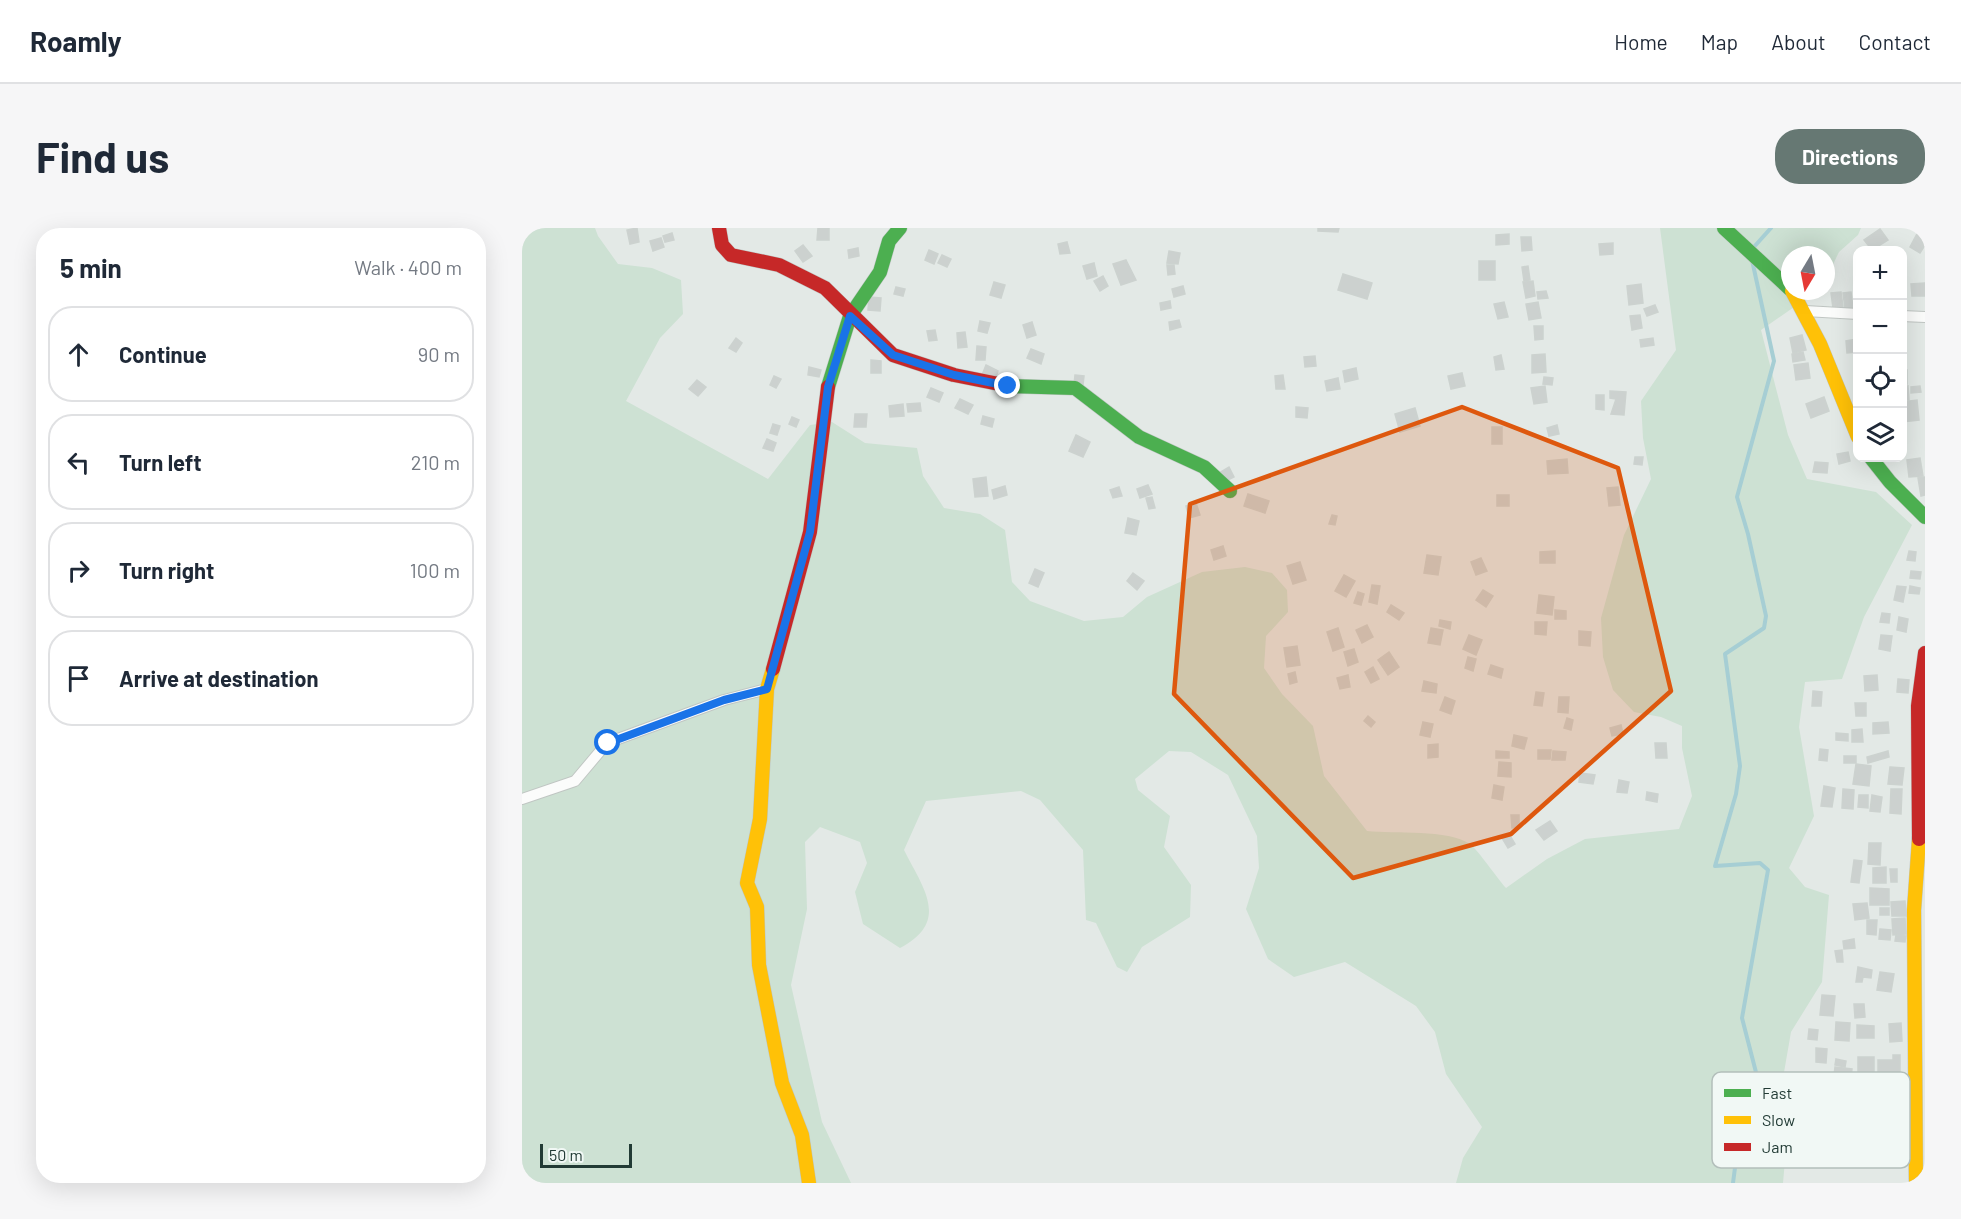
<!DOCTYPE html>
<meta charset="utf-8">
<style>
:root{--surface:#fff;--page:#f6f6f7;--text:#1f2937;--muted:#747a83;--line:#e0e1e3;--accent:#667873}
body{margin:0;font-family:Barlow,sans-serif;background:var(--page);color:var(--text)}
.controls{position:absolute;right:18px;top:18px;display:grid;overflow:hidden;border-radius:12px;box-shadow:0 6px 24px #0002}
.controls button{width:54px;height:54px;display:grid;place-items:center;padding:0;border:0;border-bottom:2px solid var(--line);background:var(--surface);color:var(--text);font:30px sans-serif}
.compass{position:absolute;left:1259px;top:18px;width:54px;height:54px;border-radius:50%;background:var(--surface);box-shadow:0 6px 24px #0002;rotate:190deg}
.scale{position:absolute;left:18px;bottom:15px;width:92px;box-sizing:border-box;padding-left:6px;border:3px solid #223b35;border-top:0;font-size:16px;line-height:21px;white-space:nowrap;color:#223b35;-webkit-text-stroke:4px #f1f8f5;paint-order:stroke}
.stop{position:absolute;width:18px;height:18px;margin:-14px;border:4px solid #1a73e8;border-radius:50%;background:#fff}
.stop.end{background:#1a73e8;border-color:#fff;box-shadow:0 2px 6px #0008}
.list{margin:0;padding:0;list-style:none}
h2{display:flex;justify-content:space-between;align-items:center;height:78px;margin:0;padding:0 24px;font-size:26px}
h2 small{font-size:20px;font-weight:400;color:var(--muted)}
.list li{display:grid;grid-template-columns:39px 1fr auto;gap:18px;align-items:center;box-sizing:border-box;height:96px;margin:0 12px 12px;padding:0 12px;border:2px solid var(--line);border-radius:24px}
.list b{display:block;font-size:22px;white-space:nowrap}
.list em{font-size:20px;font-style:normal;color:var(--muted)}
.icon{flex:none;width:33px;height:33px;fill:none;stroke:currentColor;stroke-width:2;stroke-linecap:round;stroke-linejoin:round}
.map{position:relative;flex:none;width:1403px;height:955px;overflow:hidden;border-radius:24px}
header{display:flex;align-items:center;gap:36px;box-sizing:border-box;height:84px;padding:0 30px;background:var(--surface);border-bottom:2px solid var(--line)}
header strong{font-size:28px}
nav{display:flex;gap:33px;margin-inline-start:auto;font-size:21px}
.intro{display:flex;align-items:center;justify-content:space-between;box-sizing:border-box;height:144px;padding:0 36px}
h1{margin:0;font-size:42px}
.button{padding:15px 27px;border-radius:24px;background:var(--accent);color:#fff;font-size:21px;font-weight:700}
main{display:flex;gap:36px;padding:0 36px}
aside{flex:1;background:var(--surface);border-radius:24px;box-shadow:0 6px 24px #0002}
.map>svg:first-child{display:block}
.green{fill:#cde1d3}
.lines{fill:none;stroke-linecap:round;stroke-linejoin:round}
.stream{stroke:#a6ced4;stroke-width:4}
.building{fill:#ccd1cf;stroke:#ccd2cf;stroke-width:1.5}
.street-casing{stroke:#c0c6c3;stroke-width:12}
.fast-casing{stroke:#bfc6c3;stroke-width:15}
.slow-casing{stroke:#bfc6c3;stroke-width:15}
.jam-casing{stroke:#bfc6c3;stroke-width:15}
.street{stroke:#fbfcfb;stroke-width:10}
.fast{stroke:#4caf50;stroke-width:14}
.slow{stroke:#ffc107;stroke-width:14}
.jam{stroke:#c62828;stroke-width:14}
.route{stroke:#1a73e8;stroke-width:8}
.marked{fill:#de580e;fill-opacity:0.2;stroke:#de580e;stroke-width:4.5;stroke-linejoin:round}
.key{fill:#f1f8f5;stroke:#b3bfbb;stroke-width:1.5}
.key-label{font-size:16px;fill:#223b35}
</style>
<header>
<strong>Roamly</strong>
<nav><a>Home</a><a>Map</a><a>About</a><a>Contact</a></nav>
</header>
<div class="intro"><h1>Find us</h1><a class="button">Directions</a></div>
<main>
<aside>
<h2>5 min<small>Walk · 400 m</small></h2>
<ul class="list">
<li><svg class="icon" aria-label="ahead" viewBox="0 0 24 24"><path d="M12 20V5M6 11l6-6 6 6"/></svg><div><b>Continue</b></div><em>90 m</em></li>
<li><svg class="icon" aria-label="left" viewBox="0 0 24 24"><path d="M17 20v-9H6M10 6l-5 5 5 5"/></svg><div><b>Turn left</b></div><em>210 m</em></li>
<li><svg class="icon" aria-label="right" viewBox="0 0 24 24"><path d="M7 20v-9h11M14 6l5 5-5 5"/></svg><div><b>Turn right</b></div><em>100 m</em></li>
<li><svg class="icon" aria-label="arrive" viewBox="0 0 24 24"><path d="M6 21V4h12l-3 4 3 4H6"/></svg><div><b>Arrive at destination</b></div></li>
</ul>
</aside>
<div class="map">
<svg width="1403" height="955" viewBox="0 0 1403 955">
<rect width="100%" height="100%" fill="#e3e9e6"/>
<!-- green -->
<path class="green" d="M0,0h73l3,8 20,28 34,4 29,12 2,34 -23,24 -34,63 142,78 42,-54 22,-3 33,21 52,5 6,28 21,32 36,6 25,16 7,52 18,19 54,20 39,-4 24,-20 55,-25 43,-5 27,6 15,17 1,22 -22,24 -2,32 18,26 31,32 11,50 43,55c27,3 81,-2 103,13 8,6 27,34 36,44l41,-29 38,-20 94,-10 13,-33 -10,-48v-22l-21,-9 -27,-5 -21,-22 -10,-33 -2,-39 23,-83 27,-56 -8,-41 -2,-37 35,-51 -16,-122h201l-3,7 -19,17 -13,27v-24h-36v36h27l-56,39 27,105 19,44 69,13 36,33 -48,92 -22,62 -37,3 -6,45 15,89 -25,52 16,19 24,8 -7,87 -31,50 -8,46 4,59 -4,46h-327l7,-25 19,-31 -36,-53 -11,-42 -19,-26 -71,-44 -51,15 -26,-18 -22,-50 13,-41 -2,-32 -29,-61 -37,-23 -22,-1 -34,28 3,11 32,26 -6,31 27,38 -1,32 -48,30 -15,25 -10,-5 -21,-44 -10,-3 -3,-70 -43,-50 -19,-9 -95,10 -22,49c19,38 47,71 -4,98l-37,-24 -8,-32 12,-29 -7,-21 -40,-15 -15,15 2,67 -16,76 31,137 29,61h-329z"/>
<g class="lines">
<!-- stream -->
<g class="stream">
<path d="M1231,20l18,-20"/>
<path d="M1211,955l3,-23 31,-45 -25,-97 26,-148 -8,-7 -45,3 21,-72 4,-28 -15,-112 39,-26 2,-12 -18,-82 -11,-37 37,-136 -22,-101"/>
</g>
</g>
<!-- building -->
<g class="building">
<path d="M115,0l2,14 -9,2 -3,-14z"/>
<path d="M296,0h11v12h-12z"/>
<path d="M796,0h21l-1,4 -20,-1z"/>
<path d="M1358,1l8,11 -16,10 -8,-10z"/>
<path d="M1396,4l7,3v10l-5,8 -10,-6z"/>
<path d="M150,5l2,7 -9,2 -2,-6z"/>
<path d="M987,6v10l-13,1v-10z"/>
<path d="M999,9h10l1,13 -10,1z"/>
<path d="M139,10l3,9 -11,4 -3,-10z"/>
<path d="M545,14l3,11 -10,1 -2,-10z"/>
<path d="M1091,15v11l-13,1 -1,-11z"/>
<path d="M281,17l9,11 -9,6 -8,-11z"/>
<path d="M336,20l1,8 -10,2 -1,-8z"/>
<path d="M407,22l9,4 -4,10 -9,-4z"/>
<path d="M647,23l11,2 -2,11 -11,-1z"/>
<path d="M420,27l9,4 -4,8 -9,-4z"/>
<path d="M604,32l10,20 -15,5 -8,-21z"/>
<rect x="957" y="33" width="16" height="19"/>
<path d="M572,35l3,13 -10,3 -4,-13z"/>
<path d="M645,37h7l1,9 -7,1z"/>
<path d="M1006,38l2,14 -6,1 -2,-14z"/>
<path d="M821,46l29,9 -5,16 -29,-9z"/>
<path d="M581,48l5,10 -8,5 -6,-10z"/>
<path d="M1011,53l2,15 -9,2 -3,-16z"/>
<path d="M472,54l11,3 -4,13 -11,-3z"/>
<path d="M1403,55v13h-13l-1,-12z"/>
<path d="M1119,56l2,19 -14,2 -2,-19z"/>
<path d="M661,58l2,8 -11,3 -2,-8z"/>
<path d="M374,59l9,2 -2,7 -9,-2z"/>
<path d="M1024,63l2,7 -10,1 -1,-7z"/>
<path d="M1319,64l2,15 -10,1 -2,-15z"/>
<path d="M1329,64l2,16 -8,1 -2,-16z"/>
<path d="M347,69l12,1 -1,13 -12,-1z"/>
<path d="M648,73l1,7 -10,2 -1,-7z"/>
<path d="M982,74l4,15 -10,2 -4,-15z"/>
<path d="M1016,74l3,16 -12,2 -3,-16z"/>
<path d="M1133,77l3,7 -11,4 -3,-7z"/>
<path d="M1118,87l2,13 -10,2 -2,-14z"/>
<path d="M657,92l2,7 -11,3 -1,-8z"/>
<path d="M458,93l10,2 -3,10 -9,-2z"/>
<path d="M510,94l4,13 -9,3 -4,-13z"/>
<path d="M1012,98h9v13l-8,1z"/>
<path d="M413,102l2,10 -8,1 -2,-10z"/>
<path d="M443,104l2,15 -9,1 -1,-15z"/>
<path d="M1280,107l4,15 -13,3 -3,-15z"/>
<path d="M214,110l6,5 -6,9 -7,-4z"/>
<path d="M1131,110l1,7 -13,2 -1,-7z"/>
<path d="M1336,111v13l-11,1 -1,-12z"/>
<path d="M455,118l9,1 -1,13h-9z"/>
<path d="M509,121l13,5 -3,10 -14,-6z"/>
<path d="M1281,124l2,8 -12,2 -1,-8z"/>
<path d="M1023,126l1,18 -14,1v-18z"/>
<path d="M979,127l3,14 -8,1 -2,-13z"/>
<path d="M793,128l1,10 -11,1 -1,-10z"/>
<path d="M349,132l10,1v12h-10z"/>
<path d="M1286,135l2,15 -14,2 -2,-15z"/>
<path d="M464,137l12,6 -3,9 -13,-5z"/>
<path d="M287,139l12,3 -2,7 -11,-2z"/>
<path d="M834,140l2,11 -13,3 -2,-11z"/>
<rect x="1380" y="142" width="5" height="14"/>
<path d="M940,145l3,13 -14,3 -3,-13z"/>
<path d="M553,147l9,1 -1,9h-9z"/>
<path d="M761,147l2,14h-9l-1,-13z"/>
<path d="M252,148l7,3 -5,9 -6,-3z"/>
<path d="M1022,149l9,1 -1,7 -9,-1z"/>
<path d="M816,150l2,11 -13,2 -2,-10z"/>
<path d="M175,152l9,7 -8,9 -9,-7z"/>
<path d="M1023,158l2,16 -13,2 -3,-16z"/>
<path d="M1386,158l1,14h-7v-13z"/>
<path d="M1398,158l1,6 -10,1v-6z"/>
<path d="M409,160l12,5 -4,9 -12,-5z"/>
<path d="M1088,163l16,1 -2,23 -13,-1 5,-15 -6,-1z"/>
<path d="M1074,167h8v15l-8,-1z"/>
<path d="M1302,169l5,14 -18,7 -5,-14z"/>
<path d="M438,171l13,6 -5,9 -13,-6z"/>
<path d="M1395,172l2,20 -17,2v-20z"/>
<path d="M398,175l1,8 -13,1 -1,-8z"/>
<path d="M381,176l1,12 -14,1 -1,-11z"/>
<path d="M774,179l12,1 -1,10 -11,-1z"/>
<path d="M893,180l5,18 -20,6 -5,-18z"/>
<path d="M333,186h12l-1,13h-12z"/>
<path d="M461,188l11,3 -2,8 -11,-3z"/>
<path d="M270,189l7,3 -3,7 -7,-3z"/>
<path d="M251,196l7,2 -3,9 -7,-2z"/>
<path d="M1035,197l2,9 -10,2 -2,-8z"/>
<rect x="970" y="199" width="10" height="17"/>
<path d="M554,207l14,7 -7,15 -14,-6z"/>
<path d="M245,211l9,4 -3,8 -10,-3z"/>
<path d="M1326,224l2,9 -11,3 -2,-10z"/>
<path d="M1113,229h8l-1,8 -8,-1z"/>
<path d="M1398,230l3,18 -14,1 -2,-17z"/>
<path d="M1045,231l1,14 -20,1 -1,-13z"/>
<path d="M1293,234l13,1 -1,10 -14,-1z"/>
<path d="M707,239l5,10 -10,5 -5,-9z"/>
<path d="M464,249l2,19 -13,1 -2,-18z"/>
<path d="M1403,249v18l-4,1 -3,-18z"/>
<path d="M626,257l4,9 -12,4 -3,-9z"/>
<path d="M483,258l2,9 -13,4 -2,-9z"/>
<path d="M597,259l3,9 -9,2 -3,-8z"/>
<path d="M1096,259l2,18 -11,1 -2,-18z"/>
<path d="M726,266l21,7 -4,12 -21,-7z"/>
<rect x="975" y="267" width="12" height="11"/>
<path d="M630,269l3,11 -6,1 -3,-11z"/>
<path d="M674,275l4,12 -11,3 -3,-12z"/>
<path d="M810,287l5,1 -2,9 -6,-1z"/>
<path d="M606,290l11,3 -3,14 -11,-2z"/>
<path d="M701,318l3,10 -12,4 -3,-10z"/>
<path d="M1033,323v12h-15v-11z"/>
<path d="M1387,323l7,1 -1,9 -8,-1z"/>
<path d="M905,327l14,2 -3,18 -14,-2z"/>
<path d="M959,330l6,13 -11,4 -5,-13z"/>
<path d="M778,334l6,18 -13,4 -6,-18z"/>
<path d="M513,341l9,4 -6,14 -9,-4z"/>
<path d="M1389,343l10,1 -1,7 -10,-1z"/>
<path d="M611,345l11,8 -7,9 -10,-9z"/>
<path d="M822,347l11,6 -9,16 -11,-6z"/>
<path d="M850,357l8,1 -3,18 -8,-2z"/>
<path d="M1375,358l9,1 -3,15 -9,-2z"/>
<path d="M1388,358l10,2 -1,6 -10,-1z"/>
<path d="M961,362l10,6 -7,11 -10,-7z"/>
<path d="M836,364l6,2 -3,11 -7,-2z"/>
<path d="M1017,367l15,2 -2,18 -15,-2z"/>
<path d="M869,377l13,8 -5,7 -12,-8z"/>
<path d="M1033,382l11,1v8h-11z"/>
<path d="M1360,385l8,1 -1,9 -9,-1z"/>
<path d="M1377,389l9,2 -2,13 -9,-2z"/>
<path d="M918,392l11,2 -1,7 -11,-3z"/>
<path d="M1013,394h12l-1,13 -11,-1z"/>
<path d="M845,397l6,12 -11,6 -6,-13z"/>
<path d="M816,400l6,19 -11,4 -6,-19z"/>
<path d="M909,400l12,2 -3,15 -12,-2z"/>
<path d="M1057,403l12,1 -1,14 -11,-1z"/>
<path d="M947,407l13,5 -6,15 -13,-6z"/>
<path d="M1359,407l11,1 -2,15 -11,-2z"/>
<path d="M775,418l3,19 -13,2 -3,-19z"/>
<path d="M832,421l4,13 -10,4 -4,-14z"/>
<path d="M867,424l10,15 -11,8 -10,-15z"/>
<path d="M946,429l8,2 -3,12 -8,-3z"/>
<path d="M969,437l12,4 -2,9 -13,-4z"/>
<path d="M851,439l6,12 -8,4 -6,-11z"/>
<path d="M773,444l2,10 -7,2 -2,-10z"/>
<path d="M826,447l2,12 -10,2 -3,-11z"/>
<path d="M1355,447l1,15 -13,1 -1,-15z"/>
<path d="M1376,451l11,1 -1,13 -11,-1z"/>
<path d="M902,453l13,3 -1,9 -14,-2z"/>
<path d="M1291,463l9,1 -1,14h-9z"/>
<path d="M1014,464l8,1 -2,13 -8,-1z"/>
<path d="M923,469l10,4 -4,13 -11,-4z"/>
<path d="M1037,469h10l-1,16 -10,-1z"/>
<path d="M1333,475h11v13h-10z"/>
<path d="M846,488l7,6 -4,5 -7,-6z"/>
<path d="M1045,490l6,2 -2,10 -7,-2z"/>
<path d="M901,494l10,2 -3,13 -10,-2z"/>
<path d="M1366,494l1,11 -16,1v-11z"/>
<path d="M1099,497l2,9 -11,2 -2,-8z"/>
<path d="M1340,501l1,13h-11v-12z"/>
<path d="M1314,505l12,1v7l-12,-1z"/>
<path d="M992,507l13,3 -3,11 -12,-3z"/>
<path d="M1133,515h11l1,15h-11z"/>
<path d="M916,516v13l-10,1v-13z"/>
<path d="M1298,521l8,1 -1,11 -8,-1z"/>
<path d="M1016,522h13l-1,9h-12z"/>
<path d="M974,523l13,1v6h-13z"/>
<path d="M1031,523l13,1 -1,8h-13z"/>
<path d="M1366,523l1,6 -21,6 -1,-6z"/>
<rect x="1322" y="528" width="12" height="7"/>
<path d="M977,534l12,1v14l-13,-1z"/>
<path d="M1334,536l15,2 -2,20 -16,-2z"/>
<path d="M1368,539l14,1 -2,17 -14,-1z"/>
<path d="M1058,545l15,2 -2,9 -14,-2z"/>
<path d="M1097,552l10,2 -2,11 -10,-1z"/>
<path d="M972,557l10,2 -2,13 -10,-2z"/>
<path d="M1302,558l11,2 -3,19 -11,-1z"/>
<path d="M1321,561l11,1 -1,19 -11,-1z"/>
<path d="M1369,561h11l-1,25 -11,-1z"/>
<path d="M1125,564l11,2 -1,8 -11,-2z"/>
<path d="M1337,567h9v13l-10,-1z"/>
<path d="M1350,567l10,2 -2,15 -10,-1z"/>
<path d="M989,587h8v12l-7,1z"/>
<path d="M1028,593l7,10 -13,9 -8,-10z"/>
<path d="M987,606l6,10 -7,4 -6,-10z"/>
<path d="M1347,615h12l-1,22 -12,-1z"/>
<path d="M1332,632l8,1 -3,22 -8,-1z"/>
<path d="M1364,639v16h-13v-15z"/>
<path d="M1368,641h7v13h-6z"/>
<path d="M1348,660l19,1v16h-19z"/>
<path d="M1383,673l1,15h-14l-1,-14z"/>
<path d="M1345,675l2,15 -14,2 -2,-16z"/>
<rect x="1358" y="680" width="9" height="7"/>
<path d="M1383,690l1,16 -13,1 -1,-16z"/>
<path d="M1345,692h10l-1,15 -9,-1z"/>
<path d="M1358,701l11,1 -1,10 -11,-1z"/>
<path d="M1374,707l10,1 -1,6 -10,-1z"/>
<path d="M1332,711l1,9 -11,1 -1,-8z"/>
<path d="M1320,722l1,12h-6l-2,-11z"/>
<path d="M1336,739l14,3 -1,8 -8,-1 -1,5h-6z"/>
<path d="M1358,744l14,2 -3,18 -14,-2z"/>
<path d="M1300,767l13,1 -2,20 -13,-1z"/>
<path d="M1332,776h10l1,13 -10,1z"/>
<path d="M1314,794l14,1 -1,18 -14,-1z"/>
<path d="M1379,795l1,18 -12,1 -1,-18z"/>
<path d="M1335,797l17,1v12h-17z"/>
<path d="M1287,801l9,1 -1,10 -9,-1z"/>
<path d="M1294,820l11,1 -1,14 -10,-1z"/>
<path d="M1371,827h7v26h-8l1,-6h-15v-15h15z"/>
<rect x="1336" y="829" width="16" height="19"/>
<path d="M1314,831l10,2 -1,6 -10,-2z"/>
<path d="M1313,839l17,2 -2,16 -17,-2z"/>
</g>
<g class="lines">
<defs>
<g id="street">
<path d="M1283,83l53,3"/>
<path d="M1380,88l23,1"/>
<path d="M0,571l53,-18 32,-38 117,-43 43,-11"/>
</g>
<g id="fast">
<path d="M1202,0l66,61"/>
<path d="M487,158l66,2 64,49 65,30 26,24"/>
<path d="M306,159l22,-71 30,-44 9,-31 11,-13"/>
<path d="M1349,230l19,24 35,35"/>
</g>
<g id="slow">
<path d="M1270,63l28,53 38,93"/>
<path d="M251,441l-6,20 -7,130 -13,64 10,24 2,58 23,118 20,52 7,48"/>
<path d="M1394,955l-2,-273 5,-71"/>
</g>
<g id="jam">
<path d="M197,0l3,17 9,10 48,10 46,23 68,67 61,20 55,11"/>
<path d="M251,441l37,-137 18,-145"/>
<path d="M1397,611l-1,-133 7,-53"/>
</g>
</defs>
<!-- street casing -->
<use href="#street" class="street-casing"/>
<!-- fast casing -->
<use href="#fast" class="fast-casing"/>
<!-- slow casing -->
<use href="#slow" class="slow-casing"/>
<!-- jam casing -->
<use href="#jam" class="jam-casing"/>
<!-- street -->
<use href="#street" class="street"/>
<!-- fast -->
<use href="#fast" class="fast"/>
<!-- slow -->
<use href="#slow" class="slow"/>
<!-- jam -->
<use href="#jam" class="jam"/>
</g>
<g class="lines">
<!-- route -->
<path class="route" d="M86,515l116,-43 43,-11 43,-157 18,-145 22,-71 43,39 61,20 54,11"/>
</g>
<!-- marked area -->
<path class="marked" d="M940,179l156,61 53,223 -160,143 -158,44 -179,-184 16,-190z"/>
<!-- legend -->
<rect x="1190" y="844" width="198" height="96" rx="9" class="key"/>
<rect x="1202" y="861" width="27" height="8" fill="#4caf50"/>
<rect x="1202" y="888" width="27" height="8" fill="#ffc107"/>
<rect x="1202" y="915" width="27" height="8" fill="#c62828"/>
<g class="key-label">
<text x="1240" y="871">Fast</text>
<text x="1240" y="898">Slow</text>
<text x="1240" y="925">Jam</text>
</g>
</svg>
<div class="controls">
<button>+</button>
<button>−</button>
<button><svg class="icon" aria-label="locate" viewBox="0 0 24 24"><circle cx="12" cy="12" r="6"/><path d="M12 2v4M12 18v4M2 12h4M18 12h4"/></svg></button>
<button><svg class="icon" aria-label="layers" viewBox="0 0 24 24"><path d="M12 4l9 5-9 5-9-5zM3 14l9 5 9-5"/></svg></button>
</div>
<svg class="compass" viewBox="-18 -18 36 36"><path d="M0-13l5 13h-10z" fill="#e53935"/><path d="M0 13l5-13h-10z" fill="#747a83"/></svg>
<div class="scale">50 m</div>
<div class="stop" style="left:86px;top:515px"></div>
<div class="stop end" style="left:486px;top:158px"></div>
</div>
</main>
